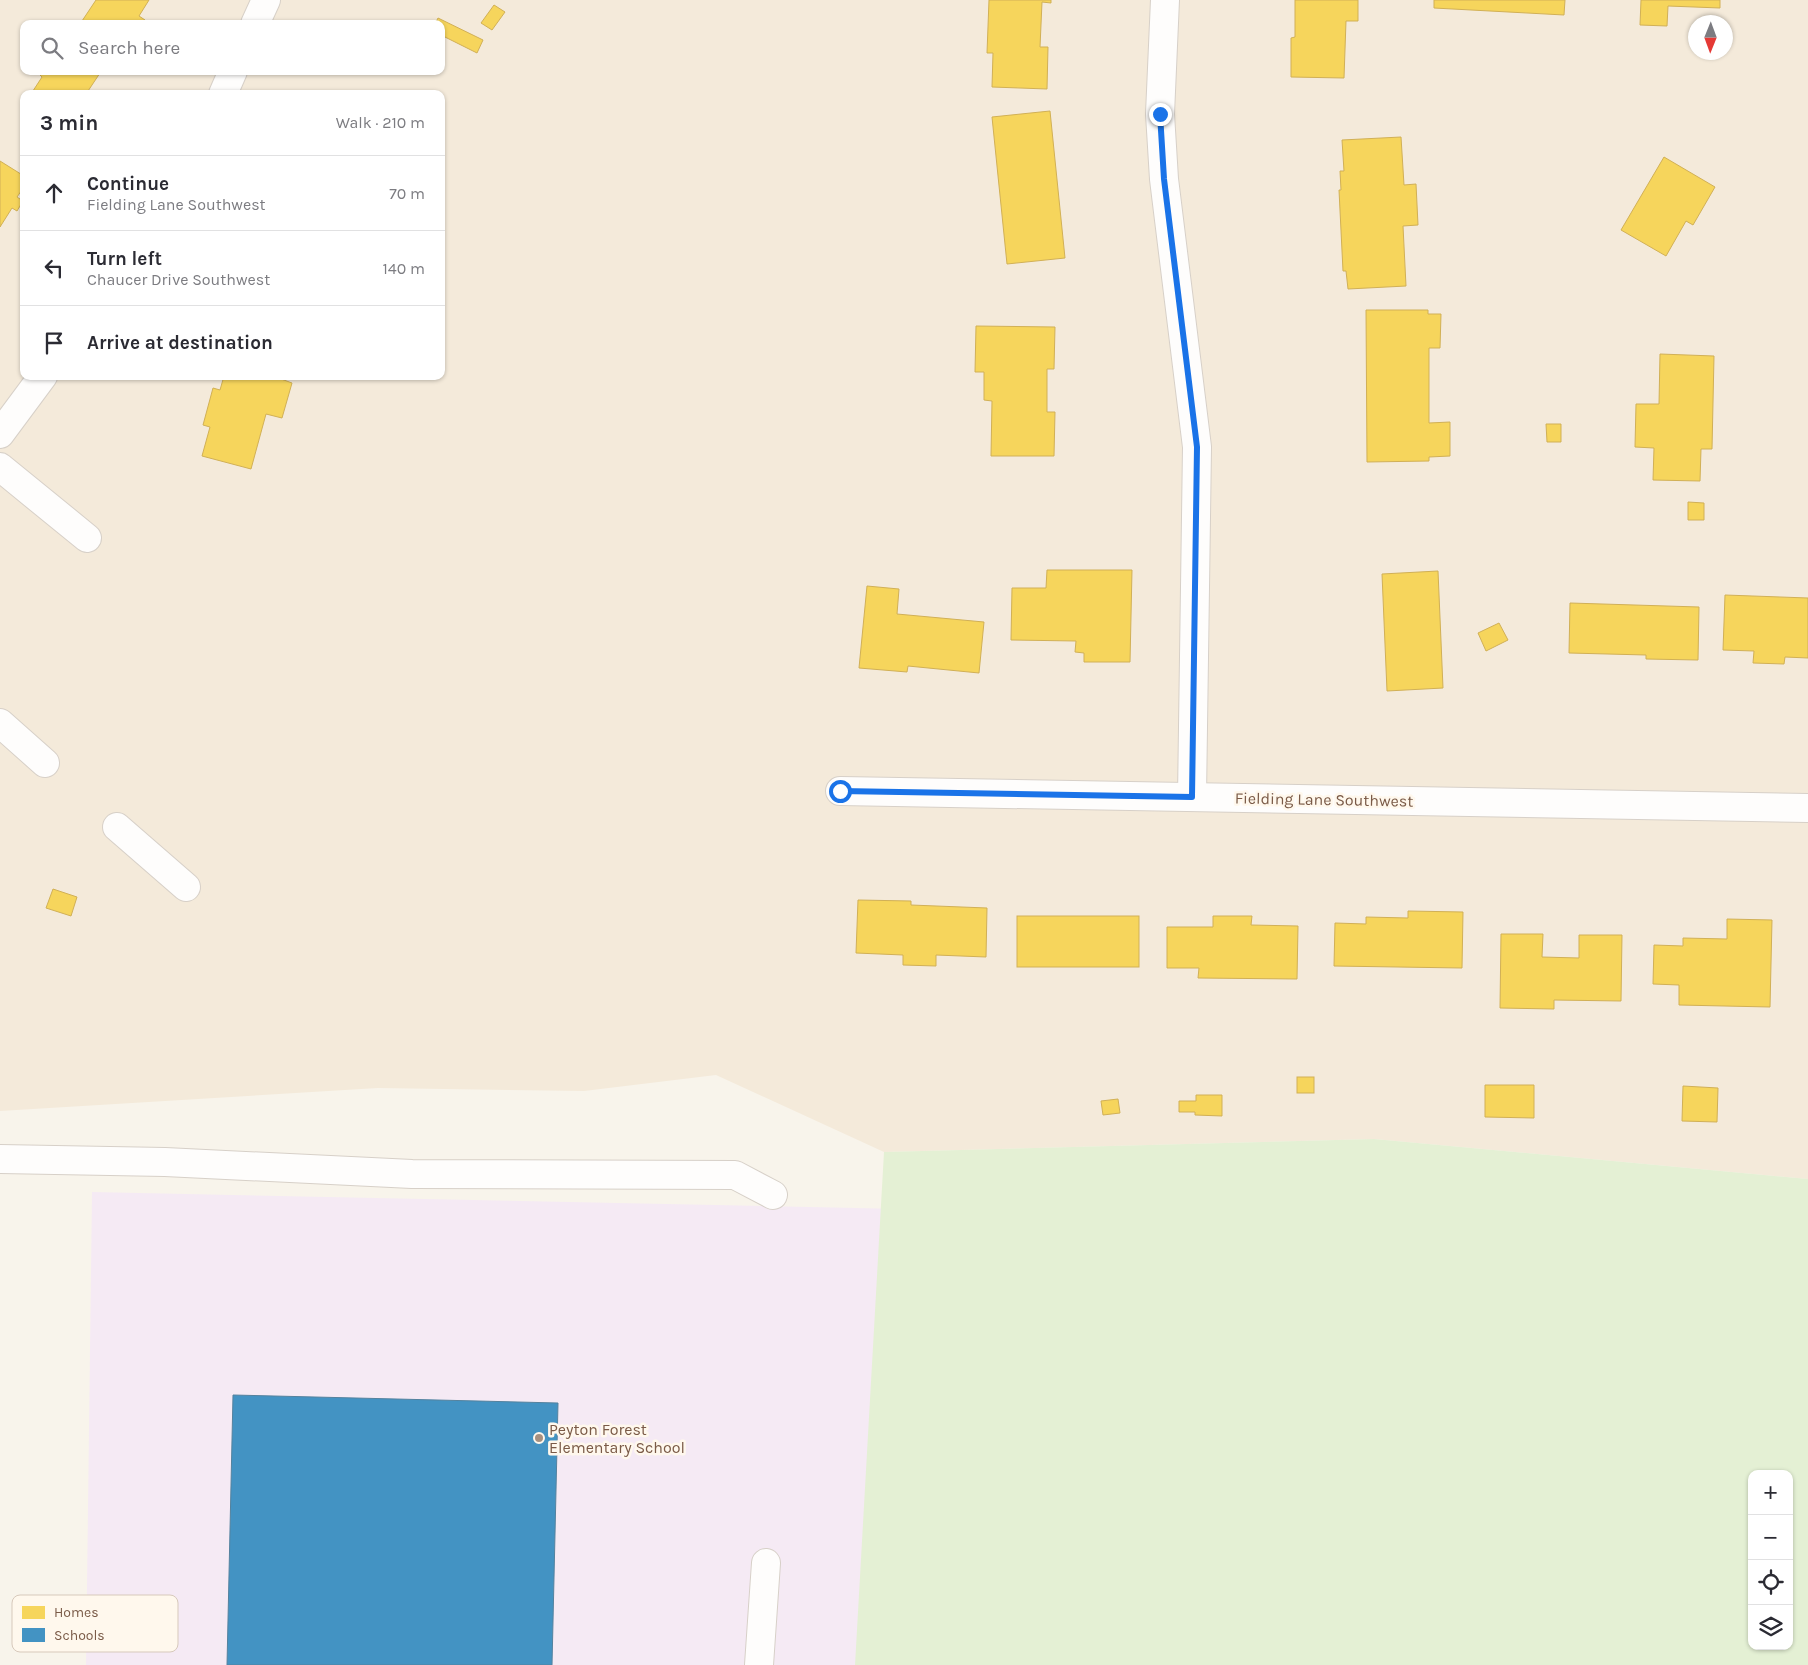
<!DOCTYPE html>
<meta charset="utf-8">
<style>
:root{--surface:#fff;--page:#f7f7f7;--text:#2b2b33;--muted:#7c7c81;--line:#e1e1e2}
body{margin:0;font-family:Karla,sans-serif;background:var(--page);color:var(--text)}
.controls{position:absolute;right:15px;bottom:15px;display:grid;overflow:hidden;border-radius:10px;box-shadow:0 1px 4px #0004}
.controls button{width:45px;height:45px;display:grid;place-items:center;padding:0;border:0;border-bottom:1px solid var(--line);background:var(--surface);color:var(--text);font:25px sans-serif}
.compass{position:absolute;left:1688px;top:15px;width:45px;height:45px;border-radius:50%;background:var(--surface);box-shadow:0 1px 4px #0004;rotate:181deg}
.stop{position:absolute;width:15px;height:15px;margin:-11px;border:4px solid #1a73e8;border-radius:50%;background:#fff}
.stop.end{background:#1a73e8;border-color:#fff;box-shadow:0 1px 5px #0008}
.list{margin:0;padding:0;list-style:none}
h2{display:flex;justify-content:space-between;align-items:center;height:65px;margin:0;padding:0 20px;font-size:21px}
h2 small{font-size:16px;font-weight:400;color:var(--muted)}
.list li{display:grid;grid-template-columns:32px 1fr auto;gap:15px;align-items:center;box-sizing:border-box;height:75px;padding:0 20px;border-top:1px solid var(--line)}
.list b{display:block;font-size:19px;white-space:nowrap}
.list p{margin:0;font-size:16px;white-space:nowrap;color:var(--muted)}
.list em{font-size:16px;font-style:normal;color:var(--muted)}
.icon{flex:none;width:28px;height:28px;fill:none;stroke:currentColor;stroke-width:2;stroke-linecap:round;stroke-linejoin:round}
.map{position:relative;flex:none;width:1808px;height:1665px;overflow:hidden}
.search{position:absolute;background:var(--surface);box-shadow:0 1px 4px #0004;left:20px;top:20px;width:425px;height:55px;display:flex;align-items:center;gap:12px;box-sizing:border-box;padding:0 18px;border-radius:10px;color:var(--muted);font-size:19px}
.panel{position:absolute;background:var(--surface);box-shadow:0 1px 4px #0004;left:20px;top:90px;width:425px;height:290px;border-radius:10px}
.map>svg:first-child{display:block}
.residential{fill:#f4eada;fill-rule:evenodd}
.education{fill:#f5eaf4}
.green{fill:#e4f0d4;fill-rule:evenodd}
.homes{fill:#f6d55c;stroke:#d1b056}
.schools{fill:#4393c3;stroke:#54829e}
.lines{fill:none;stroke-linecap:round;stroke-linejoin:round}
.minor-casing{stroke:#d7d0c8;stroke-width:30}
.minor{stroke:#fefdfc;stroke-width:28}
.route{stroke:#1a73e8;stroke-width:6}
.poi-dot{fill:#a69080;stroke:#fff8ed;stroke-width:2}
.labels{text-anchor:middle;stroke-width:5;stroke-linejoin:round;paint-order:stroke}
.street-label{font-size:16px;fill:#7a5a47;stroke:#fff8ed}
.poi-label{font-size:16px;fill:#7a5a47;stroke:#fff8ed;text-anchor:start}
.key{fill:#fff8ed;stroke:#d7c9bb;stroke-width:1}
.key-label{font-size:14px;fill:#7a5a47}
</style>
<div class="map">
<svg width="1808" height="1665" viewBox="0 0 1808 1665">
<rect width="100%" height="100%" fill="#f8f4eb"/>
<!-- residential -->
<path class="residential" d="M0,0h1808v1179l-434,-40 -490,13 -168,-77 -132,16 -206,-3 -378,23zM1696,22h30v30h-30zM24,24h417v47h-417zM24,94h417v282h-417z"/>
<!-- education -->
<path class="education" d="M92,1192l905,19 -15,454h-896z"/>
<!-- green -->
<path class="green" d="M1374,1139l434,40v486h-953l29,-513zM1752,1474h37v172h-37z"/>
<!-- homes -->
<g class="homes">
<path d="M96,0h53l-10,16 6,4 -2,4h-56l-5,-3z"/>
<path d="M989,0h62v3l-9,-1 -2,45h8l-1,42 -55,-2 1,-34h-6z"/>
<path d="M1295,0h63v21h-12l-2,57 -53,-1v-39l4,-1z"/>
<path d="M1434,0h131l-1,15 -130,-7z"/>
<path d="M1641,0h79v8l-52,-2 -1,20 -27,-1z"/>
<path d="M494,5l11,7 -13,18 -11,-7z"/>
<path d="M438,18l45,22 -6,13 -36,-18v-11h-6z"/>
<path d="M36,71h60l4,2 -14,21h-55l11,-17z"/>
<path d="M1050,111l15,147 -58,6 -15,-147z"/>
<path d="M1401,137l3,48 12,-1 2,41 -15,1 3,60 -58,3 -2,-18h-3l-4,-81h2l-1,-19h4l-2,-31z"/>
<path d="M1664,157l51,30 -22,38 -7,-4 -20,35 -45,-26z"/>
<path d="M0,161l24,15v11l-7,10 6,4 -6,10 -5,-3 -12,19z"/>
<path d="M1366,310h62v4h13l-1,34h-11v75l21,-1v34l-21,1v4l-62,1z"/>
<path d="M976,326l79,1 -1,42h-7v43h8l-1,44h-63l1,-55 -8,-1v-28h-9z"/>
<path d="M1660,354l54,2 -2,93h-11l-1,32 -47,-1 1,-32 -19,-1 1,-43h23z"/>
<path d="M224,376h49l19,7 -10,35 -16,-4 -15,55 -49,-13 8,-29 -7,-2 10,-37 7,2z"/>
<path d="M1546,424h15v18h-14z"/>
<path d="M1688,502l16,1v17h-16z"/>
<path d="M1047,570h85l-2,92h-46v-9l-9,-1 1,-11 -65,-1 1,-52h34z"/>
<path d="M1438,571l5,117 -56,3 -5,-117z"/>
<path d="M867,586l32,3 -2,25 87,8 -5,51 -71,-7 -1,6 -48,-4z"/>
<path d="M1725,595l83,3v60l-23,-1 -1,7 -31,-1 1,-12 -31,-1z"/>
<path d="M1570,603l129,4 -1,53 -52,-1v-4l-77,-2z"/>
<path d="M1499,623l9,17 -22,11 -8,-18z"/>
<path d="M53,889l24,8 -6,19 -25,-8z"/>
<path d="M858,900l53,1v4l76,3 -1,49 -50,-2v11l-33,-1v-10l-47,-2z"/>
<path d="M1408,911l55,1 -1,56 -128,-2 1,-43 31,1v-7l42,1z"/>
<rect x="1017" y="916" width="122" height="51"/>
<path d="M1213,916h39l-1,9 47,1 -1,53 -99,-1 1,-10h-32v-41h46z"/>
<path d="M1727,919l45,1 -2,87 -91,-2v-20l-26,-1 1,-39 29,1v-8l44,1z"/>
<path d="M1501,934h42l-1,23 37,1v-23h43l-1,66 -67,-1v9l-54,-1z"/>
<rect x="1297" y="1077" width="17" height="16"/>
<path d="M1485,1085h49v33l-49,-1z"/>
<path d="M1683,1086l35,2 -1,34 -35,-1z"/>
<path d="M1196,1095h26v21l-27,-1v-3h-16v-11h17z"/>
<path d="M1118,1099l2,14 -17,2 -2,-14z"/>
</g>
<!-- schools -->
<path class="schools" d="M233,1395l325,8 -6,262h-325z"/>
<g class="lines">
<defs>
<g id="minor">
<path d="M1165,0l-5,114 4,65 33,268 -5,350"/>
<path d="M255,24l11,-24"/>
<path d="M223,94l10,-23"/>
<path d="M0,434l43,-58"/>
<path d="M0,467l87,71"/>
<path d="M0,723l45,40"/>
<path d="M840,791l968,17"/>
<path d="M117,827l69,60"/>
<path d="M0,1159l165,3 247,12 323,1 38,20"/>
<path d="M759,1665l7,-102"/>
</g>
</defs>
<!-- minor casing -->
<use href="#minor" class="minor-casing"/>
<!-- minor -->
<use href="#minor" class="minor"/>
</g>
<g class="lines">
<!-- route -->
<path class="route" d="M840,791l352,6 5,-350 -33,-268 -4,-65"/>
</g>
<!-- markers -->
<circle class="poi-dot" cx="539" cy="1438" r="5"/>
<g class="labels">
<!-- street labels -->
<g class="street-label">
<text transform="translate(1324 799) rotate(1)" y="6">Fielding Lane Southwest</text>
</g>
<!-- poi labels -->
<g class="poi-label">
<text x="549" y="1435">Peyton Forest<tspan x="549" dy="18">Elementary School</tspan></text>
</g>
</g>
<!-- legend -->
<rect x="12" y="1595" width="166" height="57" rx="8" class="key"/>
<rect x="22" y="1606" width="23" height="13" fill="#f6d55c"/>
<rect x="22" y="1628" width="23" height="14" fill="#4393c3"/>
<g class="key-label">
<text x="54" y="1617">Homes</text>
<text x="54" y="1640">Schools</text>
</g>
</svg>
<div class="controls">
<button>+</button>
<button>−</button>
<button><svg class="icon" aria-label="locate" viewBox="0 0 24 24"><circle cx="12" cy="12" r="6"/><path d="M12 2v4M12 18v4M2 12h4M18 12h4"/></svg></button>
<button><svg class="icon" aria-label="layers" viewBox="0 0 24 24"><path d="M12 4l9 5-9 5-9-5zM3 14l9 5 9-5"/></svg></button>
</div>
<svg class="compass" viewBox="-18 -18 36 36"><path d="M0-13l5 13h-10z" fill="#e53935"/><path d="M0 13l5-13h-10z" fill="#7c7c81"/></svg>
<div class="stop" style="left:840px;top:791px"></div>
<div class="stop end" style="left:1160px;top:114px"></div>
<div class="search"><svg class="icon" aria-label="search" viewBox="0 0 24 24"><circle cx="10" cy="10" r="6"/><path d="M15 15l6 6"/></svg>Search here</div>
<section class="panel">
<h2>3 min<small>Walk · 210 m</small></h2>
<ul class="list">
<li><svg class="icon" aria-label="ahead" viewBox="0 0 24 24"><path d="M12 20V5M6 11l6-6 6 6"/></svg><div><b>Continue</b><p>Fielding Lane Southwest</p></div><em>70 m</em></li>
<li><svg class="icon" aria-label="left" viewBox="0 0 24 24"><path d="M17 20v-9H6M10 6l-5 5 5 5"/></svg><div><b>Turn left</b><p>Chaucer Drive Southwest</p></div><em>140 m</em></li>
<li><svg class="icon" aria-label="arrive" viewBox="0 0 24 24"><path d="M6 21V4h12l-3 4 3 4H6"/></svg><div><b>Arrive at destination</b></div></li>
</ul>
</section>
</div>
